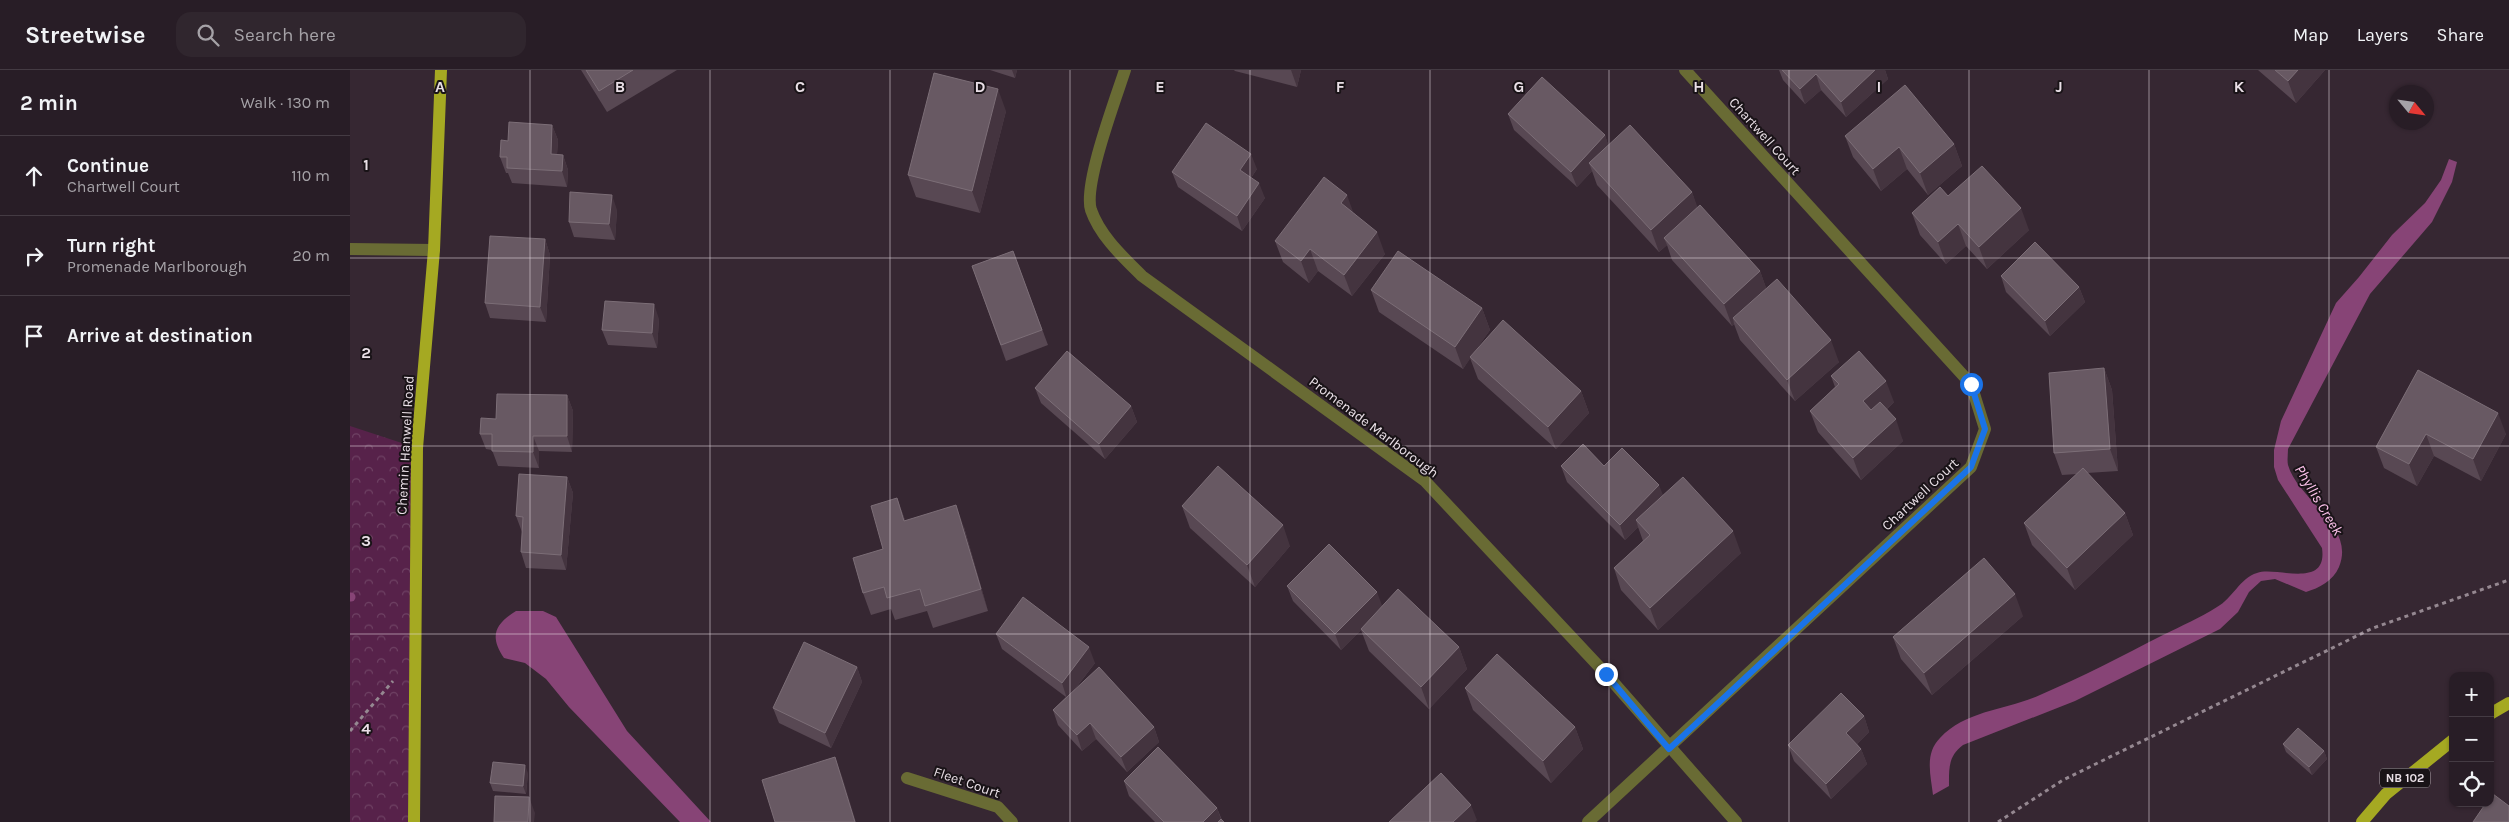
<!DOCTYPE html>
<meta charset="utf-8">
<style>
:root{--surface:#281d26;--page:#30262e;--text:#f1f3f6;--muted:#a5a2a7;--line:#443b43}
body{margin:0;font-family:Karla,sans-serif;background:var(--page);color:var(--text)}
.controls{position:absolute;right:15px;bottom:15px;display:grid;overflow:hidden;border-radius:10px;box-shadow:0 1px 4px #0004}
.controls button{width:45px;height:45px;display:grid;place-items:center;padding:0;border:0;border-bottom:1px solid var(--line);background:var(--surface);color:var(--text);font:25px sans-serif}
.compass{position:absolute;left:2039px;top:15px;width:45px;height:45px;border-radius:50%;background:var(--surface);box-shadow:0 1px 4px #0004;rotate:119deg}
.stop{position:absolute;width:15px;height:15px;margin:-11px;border:4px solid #1a73e8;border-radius:50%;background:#fff}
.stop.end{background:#1a73e8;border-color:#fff;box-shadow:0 1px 5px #0008}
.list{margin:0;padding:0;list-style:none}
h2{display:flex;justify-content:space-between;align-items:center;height:65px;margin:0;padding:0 20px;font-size:21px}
h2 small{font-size:16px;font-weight:400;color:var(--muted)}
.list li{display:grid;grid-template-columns:32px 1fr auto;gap:15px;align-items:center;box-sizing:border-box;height:80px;padding:0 20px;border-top:1px solid var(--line)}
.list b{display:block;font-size:19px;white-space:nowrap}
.list p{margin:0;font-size:16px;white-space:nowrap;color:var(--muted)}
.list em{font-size:16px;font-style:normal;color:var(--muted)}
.icon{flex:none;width:28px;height:28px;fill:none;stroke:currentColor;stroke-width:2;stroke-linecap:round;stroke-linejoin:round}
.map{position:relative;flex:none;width:2159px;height:752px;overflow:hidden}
header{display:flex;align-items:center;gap:30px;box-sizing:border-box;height:70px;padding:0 25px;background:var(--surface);border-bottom:1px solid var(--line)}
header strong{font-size:24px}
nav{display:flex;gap:28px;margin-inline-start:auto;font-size:18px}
.search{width:350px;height:45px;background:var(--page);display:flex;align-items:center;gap:12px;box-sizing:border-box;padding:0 18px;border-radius:15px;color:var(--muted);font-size:19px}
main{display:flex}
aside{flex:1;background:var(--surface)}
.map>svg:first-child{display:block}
.park{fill:url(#park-crowns)}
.water{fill:#874476}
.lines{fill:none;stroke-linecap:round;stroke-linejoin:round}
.stream{stroke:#874476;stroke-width:9}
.path{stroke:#958891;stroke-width:3;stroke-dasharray:4 4;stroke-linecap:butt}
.minor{stroke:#696b34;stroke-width:12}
.major{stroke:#a5a922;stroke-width:12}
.wall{fill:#584853}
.shaded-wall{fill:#44343f}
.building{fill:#685963;stroke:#7c6e77}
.route{stroke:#1a73e8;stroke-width:6}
.grid{fill:none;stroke:#e9dfe6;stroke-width:1;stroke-opacity:0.55}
.labels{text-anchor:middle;stroke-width:4;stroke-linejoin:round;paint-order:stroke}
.shield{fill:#191317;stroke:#aba2a8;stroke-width:1}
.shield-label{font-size:12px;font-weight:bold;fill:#e9dfe6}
.street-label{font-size:14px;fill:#e9dfe6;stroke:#191317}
.water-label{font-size:15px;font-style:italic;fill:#fec3ec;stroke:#191317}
.grid-label{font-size:16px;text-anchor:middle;font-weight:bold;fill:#e9dfe6;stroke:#191317;stroke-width:4;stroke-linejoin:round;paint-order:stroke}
</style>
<header>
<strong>Streetwise</strong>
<div class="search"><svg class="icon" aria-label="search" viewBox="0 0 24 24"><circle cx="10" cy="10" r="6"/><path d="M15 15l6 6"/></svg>Search here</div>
<nav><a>Map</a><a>Layers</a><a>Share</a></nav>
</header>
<main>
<aside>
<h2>2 min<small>Walk · 130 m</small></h2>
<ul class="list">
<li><svg class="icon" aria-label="ahead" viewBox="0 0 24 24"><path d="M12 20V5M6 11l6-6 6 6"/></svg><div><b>Continue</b><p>Chartwell Court</p></div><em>110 m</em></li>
<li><svg class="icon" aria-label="right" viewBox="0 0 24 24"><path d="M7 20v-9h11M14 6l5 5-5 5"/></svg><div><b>Turn right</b><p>Promenade Marlborough</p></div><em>20 m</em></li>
<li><svg class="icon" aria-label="arrive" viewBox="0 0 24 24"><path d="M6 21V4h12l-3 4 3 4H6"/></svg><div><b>Arrive at destination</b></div></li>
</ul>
</aside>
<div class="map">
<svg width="2159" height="752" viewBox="0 0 2159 752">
<defs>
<pattern id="park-crowns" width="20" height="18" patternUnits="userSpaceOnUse" patternTransform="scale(1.25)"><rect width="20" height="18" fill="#57224a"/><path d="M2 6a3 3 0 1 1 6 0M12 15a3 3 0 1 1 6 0" fill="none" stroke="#6f4264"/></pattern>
</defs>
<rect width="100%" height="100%" fill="#362732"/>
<!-- park -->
<path class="park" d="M0,356l67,22 -3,374h-64z"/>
<!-- water -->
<g class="water">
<path d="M2099,89l8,3 -5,20 -20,40 -62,72 -82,155c0,5 -1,11 0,16 10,35 68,61 51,102 -6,14 -20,21 -33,25l-31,-13 -14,2 -12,11 -11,20 -18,17 -145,72 -112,44c-15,11 -14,24 -14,41l-16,9c-2,-19 -9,-41 7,-57 26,-28 67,-28 100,-43 42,-18 82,-39 123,-60 18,-9 37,-17 54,-28 15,-8 23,-29 40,-34 19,-7 71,17 65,-25l-44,-68 -4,-13v-17l7,-29 55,-118 23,-26 33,-42 33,-32 16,-23z"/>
<path d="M166,541h27l13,6 71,114 84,91h-31l-111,-115 -23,-28 -21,-16 -21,-5c-15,-22 -9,-34 12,-47z"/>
</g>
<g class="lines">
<!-- stream -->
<path class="stream" d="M0,527h1"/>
<!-- path -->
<g class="path">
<path d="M0,661l43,-50"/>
<path d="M1648,752l65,-42 310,-152 136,-48"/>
</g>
<!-- minor -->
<g class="minor">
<path d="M775,0c-9,28 -42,115 -34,140 9,26 32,47 51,66l283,205 181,193 130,148"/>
<path d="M0,179l84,1"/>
<path d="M557,708l91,29 14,15"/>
<path d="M1238,752l383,-355 14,-38 -14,-45 -286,-314"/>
</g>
<!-- major -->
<g class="major">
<path d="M2140,644l19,-11"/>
<path d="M64,752l3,-374 17,-198 7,-180"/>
<path d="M2012,752l24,-28 67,-54"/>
</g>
</g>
<!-- wall -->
<g class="wall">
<path d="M231,0h96l-70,42z"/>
<path d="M640,0h27l-2,8z"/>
<path d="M884,0h67l-4,17 -62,-16z"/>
<path d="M1429,0h106l3,9 -42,38 -25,-27 -16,14 -22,-24z"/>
<path d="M1908,0h67l-29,33z"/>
<path d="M656,41l-26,102 -64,-16 -8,-22z"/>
<path d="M1158,44l97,21 3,10 84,47 5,16 63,63 6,17 73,74 -44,39 -55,-61 -6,-16 -2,2 -60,-66 -5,-15 -8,7 -62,-67 -5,-14 -15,16 -63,-57z"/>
<path d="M202,55l6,15 -1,14 6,1 5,15 -1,17 -55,-4 -4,-10h-2l-6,-16 8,-16z"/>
<path d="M1495,66l109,8 8,22 -34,29 -21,-26 -26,22 -28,-34z"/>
<path d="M907,99l-6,9 14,20 -23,33 -64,-44 -6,-15z"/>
<path d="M1598,126l81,34 -42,39 -21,-23 -20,18 -26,-29 -8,-22z"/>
<path d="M267,140l-2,30 -41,-3 -5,-15z"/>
<path d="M1004,143l31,41 -33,42 -34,-25 -9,12 -26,-21 -8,-21z"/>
<path d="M195,169l5,16 -4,67 -56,-4 -5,-15z"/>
<path d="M663,181l35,94 -42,16 -34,-95z"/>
<path d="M1651,206l78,11 6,15 -35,34 -44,-44z"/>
<path d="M1021,220l111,18 8,22 -15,21 106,40 8,22 -33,36 -78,-70 -8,-21 -7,11 -84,-57z"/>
<path d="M309,249l-2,29 -49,-3 -6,-15z"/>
<path d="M1754,298l8,22 6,81 -31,2 38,40 8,22 -58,55 -43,-45 -8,-22 53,-49 -15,1 -8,-22z"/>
<path d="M2068,300l88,64 -25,47 -47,-25 -17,30 -33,-18 -8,-21z"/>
<path d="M1481,306l63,26 -7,7 16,32 -42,39 -43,-48 -8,-21 25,-24z"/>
<path d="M685,318l96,18 6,16 -32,37 -64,-56z"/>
<path d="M217,325l6,16 -1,41 -33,-1v17l-41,-2 -6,-16 -6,-1 -6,-15 16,-15z"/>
<path d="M1211,396h43l59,29 78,58 -83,77 -37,-40 -7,-22 29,-27 -5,-14 -13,13 -58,-58z"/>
<path d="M217,407l6,16 -7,77 -40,-2 -5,-16 1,-20 -6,-16z"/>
<path d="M547,428l8,22 59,7 24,84 -55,17 -6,-17 -32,9 -4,-11 -20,6 -8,-22 20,-44z"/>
<path d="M832,436l108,40 -35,41 -65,-59z"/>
<path d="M937,516l95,20 77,41 8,22 -38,40 -60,-58 -8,-21 -20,20 -48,-49z"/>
<path d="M1673,546l-91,79 -31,-36 -8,-22z"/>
<path d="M646,564l99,29 -20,26 79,38 5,15 -32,30 -31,-33 -14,12 -24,-26 -5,-15 13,-13 -64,-48z"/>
<path d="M507,597l5,15 -31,66 -52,-25 -6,-15z"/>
<path d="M1115,618l110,39 8,22 -32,34 -78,-73z"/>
<path d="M1514,646l5,16 -12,12 4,5 6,15 -36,35 -37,-38 -6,-16z"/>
<path d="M1933,674l41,7 3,8 -15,16 -26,-23z"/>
<path d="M178,703l-2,21 -33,-3 -3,-8z"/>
<path d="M774,711l93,27 5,12 2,2h-69l-26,-26z"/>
</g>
<!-- shaded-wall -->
<g class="shaded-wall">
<path d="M662,0h5l-2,8z"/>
<path d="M941,0h10l-4,17z"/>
<path d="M1525,0h10l3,9 -42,38 -5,-15z"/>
<path d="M1948,0h27l-29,33 -8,-22z"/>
<path d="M1466,4l5,16 -16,14 -5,-15z"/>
<path d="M648,19l8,22 -26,102 -8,-22z"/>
<path d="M202,55l6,15 -2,29 -5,-15z"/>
<path d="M1255,65l5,15 -21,13 3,8 -15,16 -6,-15z"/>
<path d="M1604,74l8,22 -34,29 -8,-22z"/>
<path d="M1549,77l8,22 -26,22 -8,-22z"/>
<path d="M901,84l6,15 -11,16 -6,-15z"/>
<path d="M213,85l5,15 -1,17 -5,-16z"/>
<path d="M909,113l6,15 -23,33 -5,-15z"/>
<path d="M1342,122l8,22 -36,24 3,7 -8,7 -8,-22z"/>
<path d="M262,125l5,15 -2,30 -6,-16z"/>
<path d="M997,125l8,22 -14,-14z"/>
<path d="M1671,138l8,22 -42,39 -8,-22z"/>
<path d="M1608,154l8,22 -20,18 -8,-22z"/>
<path d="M1027,162l8,22 -33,42 -8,-21z"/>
<path d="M195,169l5,16 -4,67 -6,-15z"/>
<path d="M960,179l8,22 -9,12 -8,-22z"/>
<path d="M1410,201l8,22 -35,25 1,6 -2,2 -8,-22z"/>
<path d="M1729,217l6,15 -35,34 -5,-15z"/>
<path d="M304,234l5,15 -2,29 -5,-15z"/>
<path d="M1132,238l8,22 -27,39 -8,-22z"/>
<path d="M1481,270l8,22 -44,39 -8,-21z"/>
<path d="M1754,298l8,22 6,81 -8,-22z"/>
<path d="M1536,311l8,21 -23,21 -8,-22z"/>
<path d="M1231,321l8,22 -33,36 -8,-22z"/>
<path d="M217,325l6,16 -1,41 -5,-16z"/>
<path d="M781,336l6,16 -32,37 -6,-15z"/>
<path d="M2148,343l8,21 -25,47 -8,-22z"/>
<path d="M1546,349l7,22 -42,39 -8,-22z"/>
<path d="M2076,364l8,22 -17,30 -8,-22z"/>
<path d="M183,366l6,15v17l-6,-16z"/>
<path d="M217,407l6,16 -7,77 -5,-15z"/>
<path d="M1309,415l6,15 -29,20 2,7 -13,13 -5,-15z"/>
<path d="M547,428l8,22 -1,1z"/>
<path d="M606,435l8,22 24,84 -7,-22z"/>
<path d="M1775,443l8,22 -58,55 -8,-22z"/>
<path d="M933,455l7,21 -35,41 -8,-22z"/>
<path d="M1383,461l8,22 -83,77 -8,-22z"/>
<path d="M1027,522l6,16 -42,42 -6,-16z"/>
<path d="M1665,524l8,22 -91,79 -8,-22z"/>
<path d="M739,577l6,16 -28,36 -5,-16z"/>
<path d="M1109,577l8,22 -38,40 -8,-22z"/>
<path d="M507,597l5,15 -31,66 -6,-15z"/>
<path d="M1514,646l5,16 -17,17 -6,-16z"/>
<path d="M740,653l6,16 -14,12 -5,-16z"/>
<path d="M804,657l5,15 -32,30 -6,-15z"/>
<path d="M1225,657l8,22 -32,34 -8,-22z"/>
<path d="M1511,679l6,15 -36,35 -5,-15z"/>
<path d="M1974,681l3,8 -15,16 -3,-8z"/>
<path d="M485,687l8,22 13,43h-1z"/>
<path d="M175,695l3,8 -2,21 -3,-8z"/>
<path d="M179,727l6,16 -1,9h-6z"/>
<path d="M1121,735l6,15 -2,2h-22z"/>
<path d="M867,738l5,14h-19z"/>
</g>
<!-- building -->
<g class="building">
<path d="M236,0h47l-34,21z"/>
<path d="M1432,0h93l-34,32 -25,-28 -16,15z"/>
<path d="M1925,0h23l-10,11z"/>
<path d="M584,3l64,16 -26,102 -64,-16z"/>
<path d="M1192,7l63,58 -34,37 -63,-58z"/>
<path d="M1555,15l49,59 -34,29 -21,-26 -26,22 -28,-33z"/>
<path d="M159,52l43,3 -1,29 12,1 -1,16 -55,-3v-11h-7l1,-17 7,1z"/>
<path d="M856,53l45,31 -11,16 19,13 -22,33 -65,-44z"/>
<path d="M1280,55l62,67 -41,38 -62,-67z"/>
<path d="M1632,96l39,42 -42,39 -21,-23 -20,18 -26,-29 28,-26 8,9z"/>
<path d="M974,107l23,18 -6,8 36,29 -33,43 -34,-26 -9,12 -26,-20z"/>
<path d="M220,122l42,3 -3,29 -40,-2z"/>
<path d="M1350,135l60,66 -36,33 -60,-66z"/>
<path d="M140,166l55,3 -5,68 -55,-4z"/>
<path d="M1685,172l44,45 -34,34 -44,-45z"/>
<path d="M663,181l29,79 -41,15 -29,-79z"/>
<path d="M1048,181l84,57 -27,39 -84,-57z"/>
<path d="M1427,209l54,61 -44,40 -54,-62z"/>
<path d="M255,231l49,3 -2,29 -50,-3z"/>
<path d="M1153,250l78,71 -33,36 -78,-70z"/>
<path d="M717,281l64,55 -32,38 -64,-56z"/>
<path d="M1509,281l27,30 -23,20 8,9 9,-8 16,17 -43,39 -43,-47 29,-27 -8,-8z"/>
<path d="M1754,298l6,81 -56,4 -5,-80z"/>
<path d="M2068,300l80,43 -25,46 -47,-25 -17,30 -33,-17z"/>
<path d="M147,324l70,1v41h-34v16l-41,-1v-17h-12l1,-16 15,1z"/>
<path d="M1233,374l21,22 18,-18 37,37 -39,40 -59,-59z"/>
<path d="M868,396l65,59 -36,40 -65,-59z"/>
<path d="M1733,398l42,45 -58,55 -43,-45z"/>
<path d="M169,404l48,3 -6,78 -40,-3 2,-35 -7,-1z"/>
<path d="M1333,407l50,54 -83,77 -36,-40 36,-33 -14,-15z"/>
<path d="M547,428l7,23 52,-16 25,84 -56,17 -5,-17 -33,9 -3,-11 -21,6 -10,-35 30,-9 -12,-43z"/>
<path d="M979,474l48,48 -42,42 -48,-48z"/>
<path d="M1634,488l31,36 -91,79 -31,-36z"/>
<path d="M1048,519l61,58 -38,40 -60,-58z"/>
<path d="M673,527l66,50 -27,36 -66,-49z"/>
<path d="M454,572l53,25 -32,66 -52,-25z"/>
<path d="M1147,584l78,73 -32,34 -78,-73z"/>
<path d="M749,597l55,60 -33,30 -31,-34 -13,12 -24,-25z"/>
<path d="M1491,623l23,23 -18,17 15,16 -35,35 -38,-39z"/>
<path d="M1948,658l26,23 -15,16 -26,-23z"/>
<path d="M808,677l59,61 -14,14h-39l-40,-41z"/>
<path d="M485,687l20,65h-80l-13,-42z"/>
<path d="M143,692l32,3 -2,21 -33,-3z"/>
<path d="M1091,703l30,32 -18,17h-64z"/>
<path d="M2143,724l16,12v16h-36l13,-19h4v-5z"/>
<path d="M145,726l34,1 -1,25h-34z"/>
<path d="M871,749l3,3h-6z"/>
</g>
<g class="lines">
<!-- route -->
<path class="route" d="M1256,604l63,75 302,-282 14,-38 -14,-45"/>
</g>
<!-- grid -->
<path class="grid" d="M180,0v752M360,0v752M540,0v752M720,0v752M900,0v752M1080,0v752M1259,0v752M1439,0v752M1619,0v752M1799,0v752M1979,0v752M0,188h2159M0,376h2159M0,564h2159"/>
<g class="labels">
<!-- shield labels -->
<rect class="shield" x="2030" y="698.5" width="50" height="19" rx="4"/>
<g class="shield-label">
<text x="2055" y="712">NB 102</text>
</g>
<!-- street labels -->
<g class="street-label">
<text transform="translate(1415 66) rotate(48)" y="5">Chartwell Court</text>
<text transform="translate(1024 357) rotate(37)" y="5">Promenade Marlborough</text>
<text transform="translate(55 375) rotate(-87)" y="5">Chemin Hanwell Road</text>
<text transform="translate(1570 424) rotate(-43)" y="5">Chartwell Court</text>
<text transform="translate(617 712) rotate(19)" y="5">Fleet Court</text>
</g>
<!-- water labels -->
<g class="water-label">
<text transform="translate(1969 430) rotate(59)" y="5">Phyllis Creek</text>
</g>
</g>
<g class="grid-label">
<text x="90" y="22">A</text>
<text x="270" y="22">B</text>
<text x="450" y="22">C</text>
<text x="630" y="22">D</text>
<text x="810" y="22">E</text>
<text x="990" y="22">F</text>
<text x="1169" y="22">G</text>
<text x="1349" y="22">H</text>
<text x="1529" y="22">I</text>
<text x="1709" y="22">J</text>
<text x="1889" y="22">K</text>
<text x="16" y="100">1</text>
<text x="16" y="288">2</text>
<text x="16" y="476">3</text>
<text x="16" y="664">4</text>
</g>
</svg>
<div class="controls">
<button>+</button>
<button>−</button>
<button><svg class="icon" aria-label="locate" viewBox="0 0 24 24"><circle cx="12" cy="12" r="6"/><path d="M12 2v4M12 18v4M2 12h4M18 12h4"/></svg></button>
</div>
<svg class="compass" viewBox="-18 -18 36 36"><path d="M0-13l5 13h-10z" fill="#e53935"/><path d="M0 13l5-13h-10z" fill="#a5a2a7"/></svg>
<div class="stop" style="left:1621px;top:314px"></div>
<div class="stop end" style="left:1256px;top:604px"></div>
</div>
</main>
